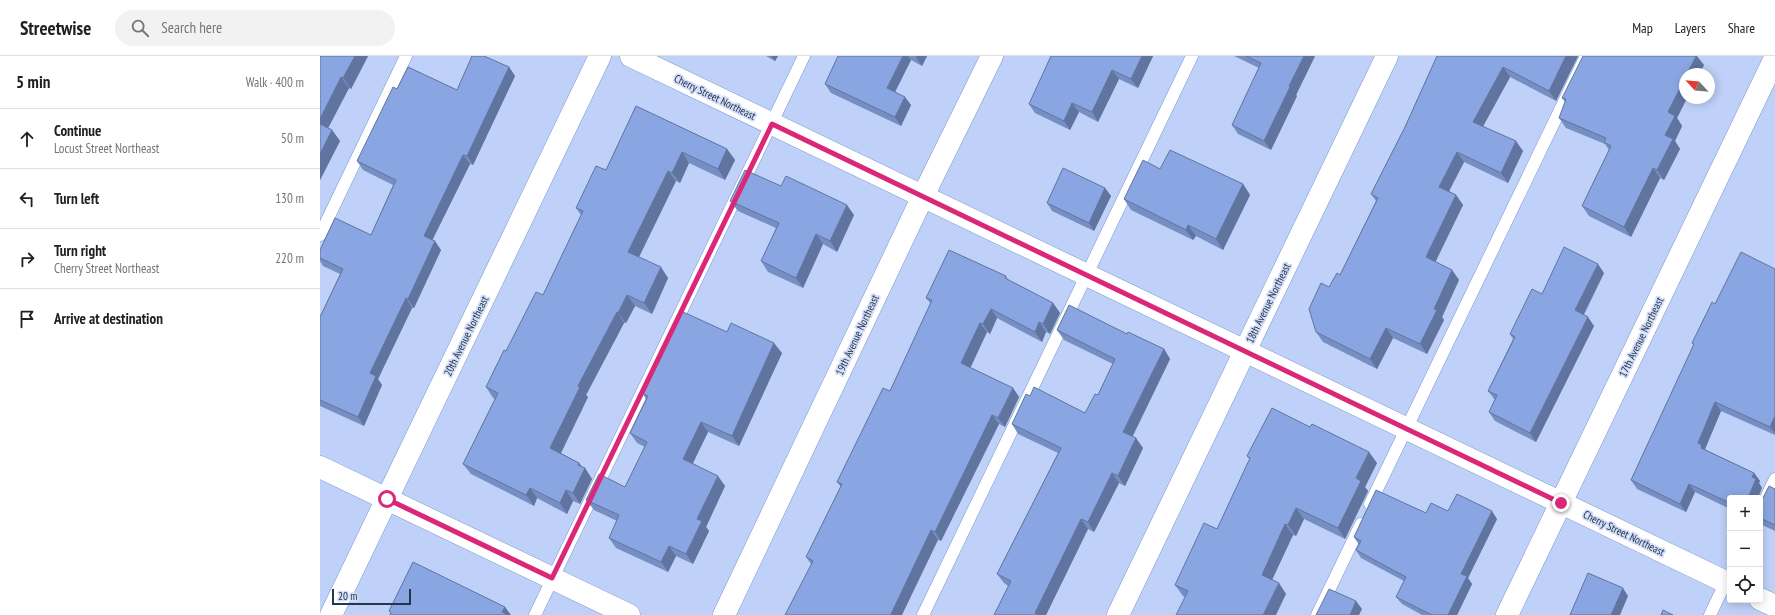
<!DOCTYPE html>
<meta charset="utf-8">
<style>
:root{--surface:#fff;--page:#f2f2f2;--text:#202124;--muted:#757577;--line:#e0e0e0}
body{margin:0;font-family:"PT Sans Narrow",sans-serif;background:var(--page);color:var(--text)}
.controls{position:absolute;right:12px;bottom:12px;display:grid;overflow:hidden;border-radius:4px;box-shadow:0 2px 10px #0003}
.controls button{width:36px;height:36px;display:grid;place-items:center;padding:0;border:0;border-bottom:1px solid var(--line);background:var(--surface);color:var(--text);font:20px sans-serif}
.compass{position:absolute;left:1359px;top:12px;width:36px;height:36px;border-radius:50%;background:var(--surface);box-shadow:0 2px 10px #0003;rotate:296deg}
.scale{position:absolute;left:12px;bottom:10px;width:79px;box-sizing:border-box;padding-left:4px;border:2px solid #28344d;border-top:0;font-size:11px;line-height:14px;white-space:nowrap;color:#28344d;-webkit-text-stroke:3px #d2def8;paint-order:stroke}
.stop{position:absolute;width:12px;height:12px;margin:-9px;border:3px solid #db2777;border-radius:50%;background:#fff}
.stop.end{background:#db2777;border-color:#fff;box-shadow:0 1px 4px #0008}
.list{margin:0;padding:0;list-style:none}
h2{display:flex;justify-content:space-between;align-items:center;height:52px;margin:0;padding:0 16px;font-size:17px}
h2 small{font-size:13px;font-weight:400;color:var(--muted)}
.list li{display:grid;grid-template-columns:26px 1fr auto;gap:12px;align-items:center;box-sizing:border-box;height:60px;padding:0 16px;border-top:1px solid var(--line)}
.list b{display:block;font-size:15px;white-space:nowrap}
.list p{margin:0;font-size:13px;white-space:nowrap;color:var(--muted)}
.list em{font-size:13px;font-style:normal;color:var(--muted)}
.icon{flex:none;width:22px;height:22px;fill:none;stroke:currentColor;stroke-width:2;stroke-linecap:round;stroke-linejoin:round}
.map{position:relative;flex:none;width:1455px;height:559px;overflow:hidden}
header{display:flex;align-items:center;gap:24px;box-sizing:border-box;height:56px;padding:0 20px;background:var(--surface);border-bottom:1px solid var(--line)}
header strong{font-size:19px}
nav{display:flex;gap:22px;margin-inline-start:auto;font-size:14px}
.search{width:280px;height:36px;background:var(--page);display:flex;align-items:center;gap:10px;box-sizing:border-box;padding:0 14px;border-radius:22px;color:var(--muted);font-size:15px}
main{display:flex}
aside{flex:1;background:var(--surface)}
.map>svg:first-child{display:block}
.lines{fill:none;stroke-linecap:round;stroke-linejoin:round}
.service-casing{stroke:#7996d2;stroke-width:13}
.minor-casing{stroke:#7996d2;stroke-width:23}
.service{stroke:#fff;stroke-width:12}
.minor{stroke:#fff;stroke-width:22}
.wall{fill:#768fc3}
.shaded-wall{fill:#60749f}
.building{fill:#89a6e3;stroke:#60749f}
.route{stroke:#db2777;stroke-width:5}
.labels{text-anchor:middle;stroke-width:3.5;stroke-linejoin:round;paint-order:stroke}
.street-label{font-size:11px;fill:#28344d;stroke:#d2def8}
</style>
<header>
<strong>Streetwise</strong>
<div class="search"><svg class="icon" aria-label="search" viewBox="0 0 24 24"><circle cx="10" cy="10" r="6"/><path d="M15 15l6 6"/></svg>Search here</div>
<nav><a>Map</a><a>Layers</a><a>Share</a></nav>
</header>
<main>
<aside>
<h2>5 min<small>Walk · 400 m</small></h2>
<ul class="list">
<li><svg class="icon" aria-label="ahead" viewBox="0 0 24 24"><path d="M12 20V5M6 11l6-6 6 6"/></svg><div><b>Continue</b><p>Locust Street Northeast</p></div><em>50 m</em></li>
<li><svg class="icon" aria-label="left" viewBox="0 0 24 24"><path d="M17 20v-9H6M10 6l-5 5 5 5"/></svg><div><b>Turn left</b></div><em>130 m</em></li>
<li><svg class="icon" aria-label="right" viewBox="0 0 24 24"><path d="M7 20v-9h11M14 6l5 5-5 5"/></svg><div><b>Turn right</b><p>Cherry Street Northeast</p></div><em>220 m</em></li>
<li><svg class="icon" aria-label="arrive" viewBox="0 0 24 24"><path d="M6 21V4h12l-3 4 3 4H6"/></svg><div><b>Arrive at destination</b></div></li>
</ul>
</aside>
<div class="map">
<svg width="1455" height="559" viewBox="0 0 1455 559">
<rect width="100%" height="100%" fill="#bfd1f8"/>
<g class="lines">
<defs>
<g id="service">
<path d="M0,179l86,-179"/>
<path d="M1050,448l216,-448"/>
<path d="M1440,454l15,-31"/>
<path d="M215,559l269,-559"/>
<path d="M603,559l269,-559"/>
<path d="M997,559l44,-91"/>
<path d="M1390,559l18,-38"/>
</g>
<g id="minor">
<path d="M311,0l1099,528"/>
<path d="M0,411l309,148"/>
<path d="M1440,543l15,7"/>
<path d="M11,559l269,-559"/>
<path d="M404,559l199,-419 69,-140"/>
<path d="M798,559l269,-559"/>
<path d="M1187,559l268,-557"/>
</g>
</defs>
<!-- service casing -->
<use href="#service" class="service-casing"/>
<!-- minor casing -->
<use href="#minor" class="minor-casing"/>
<!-- service -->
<use href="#service" class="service"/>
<!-- minor -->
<use href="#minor" class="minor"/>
</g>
<!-- wall -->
<g class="wall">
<path d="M0,0h48l-17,33 -2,-1 -21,40 4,2 8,11 -20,39z"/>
<path d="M446,0h12l-3,5z"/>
<path d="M518,0h89l-5,10 -11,-6 -16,32 16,13 -10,21 -70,-33 -6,-9z"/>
<path d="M731,0h102l-15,32 -19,-9 -21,43 -19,-10 -9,18 -35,-17 -6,-9z"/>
<path d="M914,0h81l-19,39 1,1 -26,54 -33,-16 -6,-9 27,-57z"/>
<path d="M1117,0h141l-22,45 -46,-24 -27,49 40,25 -15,32 -44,-21 -15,29 7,4 7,10 -28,57 17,8 7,10 -17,37 2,3 -17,34 -34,-16 -16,31 -54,-27 -7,-10 13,-45 11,-12 36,-74 -5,-7 34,-67z"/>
<path d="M1384,9l-27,53 5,8 -7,15 5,8 -16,31 -4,-2 -29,59 -42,-21 -7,-10 27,-56 -4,-6 -39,-16 -7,-10 6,-16 -3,-4z"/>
<path d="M189,11l6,9 -42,89 -3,-1 -38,76 9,10 -27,58h-2l-34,71 4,6 -18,41 -44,-20v-89l20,-43 -17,-8 -3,-5v-11l51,-15 22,-50 -30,-15 -6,-9 40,-72 60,1z"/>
<path d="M316,50l91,43 8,11 -10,20 -36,-17 -9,20 -4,-2 -37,76 29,21 -16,36 -17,-8 -9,17h-2l-38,72 2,2 -27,56 18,10 3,4 3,1 7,11 -12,25 -7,-3 -6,13 -30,-16 -3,8 -63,-32 -8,-10 32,-65 -2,-1 -7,-11 20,-36 37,-56 38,-80 -5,-7 30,-38z"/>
<path d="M840,113l83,15 7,11 -27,55 -27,-14 -3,4 -62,-30 -7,-11z"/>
<path d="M461,130l73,29 -17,37 -14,-8 -20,44 -35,-16 -7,-11 15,-33 -38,-17 -8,-10z"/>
<path d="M785,132l6,8 -17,35 -42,-20 -5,-8z"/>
<path d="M1455,213v166l-54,-24 -16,38 1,1 48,23 6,8 -1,2 3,5 -32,10v11l-35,-17 -9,20 -49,-23 -6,-9 63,-134 -2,-3 23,-39z"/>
<path d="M1284,217l-20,42 10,11 -58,116 -41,-21 -6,-9 6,-12 -7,-9 25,-52 -3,-5 32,-40z"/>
<path d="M686,220l2,4 45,23 7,10 -10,21 -4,-2 -4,10 -45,-24 -7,16 -3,-2 -17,36 43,20 6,9 -14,30 -6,-3 -58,117 -3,-1 -127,24 -5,-7 35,-70 -4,-5 53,-91 41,-87 -5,-6z"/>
<path d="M737,274l70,4 37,15 6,10 -37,77 10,12 -18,38 -6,-3 -25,49 -6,-3 -42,86h-52l14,-29 -4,-3 -7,-9 61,-121 -40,-19 -6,-10 18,-28 55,17 13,-18 15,-31 -49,-24z"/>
<path d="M407,276l55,21 -43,93 -31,-14 -15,31 32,23 -19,41 3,4 -16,33 -17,-8 -8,16 -52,-24 -7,-10 8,-17 -23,-11 -8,-10 39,-13 20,-40 -8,-4 -7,-10 16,-34 -3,-5z"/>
<path d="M927,400l130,7 -12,24 3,4 -23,48 -41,-20 -8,17 -3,-1 -21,45 14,14 -101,3 -2,-1 -8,-11 42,-56 33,-69z"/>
<path d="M1455,433v42l-15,-7v-20z"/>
<path d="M1128,455l49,8 -29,59 4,6 -15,31h-35l-20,-11 -6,-7 8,-16 -43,-23 -5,-8 3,-5 -5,-8 72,-24z"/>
</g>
<!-- shaded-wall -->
<g class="shaded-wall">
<path d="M35,0h13l-17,33 -8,-11z"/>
<path d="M451,0h7l-3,5z"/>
<path d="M583,0h5l3,4 -18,36 -6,-8z"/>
<path d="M597,0h10l-5,10 -6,-9z"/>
<path d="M822,0h11l-15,32 -7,-9z"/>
<path d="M984,0h11l-19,39 1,1 -26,54 -7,-9 25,-55z"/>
<path d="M1246,0h12l-22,45 -7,-10z"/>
<path d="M1376,0h1l7,9 -5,9h-12z"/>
<path d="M189,11l6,9 -42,89 -6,-9z"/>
<path d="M1183,11l7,10 -30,55 -7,-10z"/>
<path d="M792,14l7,9 -21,43 -6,-10z"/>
<path d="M21,21l8,11 -24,46 -5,-8v-7z"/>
<path d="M1365,22v20h2l-10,20 5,8 -7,15 5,8 -16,31 -7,-10 8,-35 3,-23z"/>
<path d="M585,41l6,8 -10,21 -6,-9z"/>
<path d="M752,47l7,9 -9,18 -6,-9z"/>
<path d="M12,74l8,11 -20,39v-26z"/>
<path d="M1196,85l7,10 -15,32 -7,-10z"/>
<path d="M407,93l8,11 -10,20 -7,-11z"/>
<path d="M362,96l7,11 -9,20 -8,-10z"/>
<path d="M1137,96l7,10 -18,35 -7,-10z"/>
<path d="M143,99l7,9 -40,81 -6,-9z"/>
<path d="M1333,112l7,10 -29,59 -7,-10z"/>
<path d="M348,115l8,10 -40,82 -8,-11z"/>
<path d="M923,128l7,11 -27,55 -7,-11z"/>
<path d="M785,132l6,8 -17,35 -5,-8z"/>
<path d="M1136,139l7,10 -30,62 -7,-10z"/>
<path d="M527,149l7,10 -17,37 -7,-11z"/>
<path d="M868,169l8,11 -3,4 -7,-10z"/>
<path d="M496,178l7,10 -20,44 -7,-10z"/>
<path d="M115,185l6,9 -27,58 -6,-9z"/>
<path d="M1278,208l6,9 -23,46 -6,-9z"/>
<path d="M341,211l7,11 -16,36 -8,-11z"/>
<path d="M1132,214l7,10 -17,37 2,3 -17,34 -7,-10 14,-35z"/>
<path d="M307,239l8,11 -9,17 -8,-10z"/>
<path d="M86,242l6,10 -34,71 4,6 -18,41 -6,-9 12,-44z"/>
<path d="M733,247l7,10 -10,21 -7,-10z"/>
<path d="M671,253l6,9 -7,16 -7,-10z"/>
<path d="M297,256l7,11 -38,72 2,2 -30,62 -8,-11 28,-62z"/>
<path d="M1268,261l6,9 -58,116 -6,-9z"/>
<path d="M719,266l7,10 -4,10 -7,-10z"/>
<path d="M660,267l7,9 -19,41 -7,-10z"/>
<path d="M1066,272l7,10 -16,31 -7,-10z"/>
<path d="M454,287l8,10 -43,93 -7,-10z"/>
<path d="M844,293l6,10 -40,82 -7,-9z"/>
<path d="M693,332l6,9 -14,30 -7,-9z"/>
<path d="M1395,346l6,9 -16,38 3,5 -1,3 -9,-14z"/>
<path d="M672,359l7,9 -58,117 -6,-9z"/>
<path d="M1455,360v17l-5,-6z"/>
<path d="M381,366l7,10 -18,37 -7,-10z"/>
<path d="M816,382l7,10 -18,38 -7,-10z"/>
<path d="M1049,396l8,11 -12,24 3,4 -23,48 -7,-11 18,-50z"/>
<path d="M259,407l5,6 1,-1 7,11 -12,25 -7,-11 5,-28z"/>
<path d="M792,417l7,10 -25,49 -6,-10z"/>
<path d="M1434,417l6,8 -1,2 3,5 -4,10h-10l4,-21z"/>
<path d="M398,420l7,10 -19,41 3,4 -16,33 -7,-10 11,-35z"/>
<path d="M1369,428l6,8 -9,20 -6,-8z"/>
<path d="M210,432l7,10 -3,8 -8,-11z"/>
<path d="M246,434l7,11 -6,13 -7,-11z"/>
<path d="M976,452l8,11 -8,17 -8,-11z"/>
<path d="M1172,455l5,8 -29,59 4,6 -15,31h-9l13,-41z"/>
<path d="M761,463l7,10 -42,86h-10l-1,-2z"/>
<path d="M965,468l8,11 -24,51 -7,-11z"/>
<path d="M611,474l7,10 -36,75h-10l-1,-1z"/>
<path d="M349,490l7,10 -8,16 -7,-10z"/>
<path d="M959,527l7,11 -10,21h-13z"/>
<path d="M1303,532l5,8 -8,19h-9z"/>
<path d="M1036,545l6,8 -3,6h-9z"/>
<path d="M185,551l6,8h-7l-2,-3z"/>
</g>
<!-- building -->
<g class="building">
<path d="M0,0h35l-12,22 -2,-1 -21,42z"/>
<path d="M152,0h12l25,11 -42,89 -4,-1 -39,81 11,5 -27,58 -2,-1 -36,75 6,3 -18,41 -38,-17v-83l23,-48 -23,-11v-8l15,-32 36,17 25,-55 -39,-19 36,-74 4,2 11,-22 49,23z"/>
<path d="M518,0h65l-16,32 18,9 -10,20 -70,-33z"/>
<path d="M731,0h91l-11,23 -19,-9 -20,42 -20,-9 -8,18 -35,-17z"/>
<path d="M926,0h58l-15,30 1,1 -26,54 -32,-16 29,-62z"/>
<path d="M1117,0h129l-17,35 -46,-24 -30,55 43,19 -15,32 -44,-21 -18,35 17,8 -30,62 26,13 -18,39 3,1 -17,34 -34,-16 -16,31 -54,-27 -7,-23 12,-26 8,4 8,-14 3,2 38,-77 -7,-4 34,-67z"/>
<path d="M1263,0h113l-9,18h-2v4l-17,34 7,4 -10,19 8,4 -16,31 -4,-2 -29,59 -42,-21 29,-60 -7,-4 2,-4 -47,-20 7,-19 -4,-1z"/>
<path d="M316,50l91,43 -9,20 -36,-17 -10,21 -4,-2 -40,81 33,15 -17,36 -17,-8 -9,18 -1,-1 -39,74 2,1 -30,61 29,15 -1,2 7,3 -12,25 -7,-3 -6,13 -30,-15 -4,7 -63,-31 35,-71 -12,-6 18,-37 2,1 30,-59 7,3 40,-84 -7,-3 20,-42 10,4z"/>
<path d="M0,68l12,6 -12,24z"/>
<path d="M850,94l73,34 -27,55 -28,-14 -2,5 -62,-31 19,-39 17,9z"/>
<path d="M743,112l42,20 -16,35 -42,-20z"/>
<path d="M425,114l36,16 5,-10 61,29 -17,36 -14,-7 -20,44 -35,-17 18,-38 -49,-22z"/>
<path d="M1244,191l34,17 -23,46 13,7 -58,116 -41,-21 8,-17 -9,-4 27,-54 -5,-3 22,-45 10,5z"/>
<path d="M629,194l57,26 -1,2 48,25 -10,21 -4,-2 -4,10 -44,-23 -8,15 -3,-1 -19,40 52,25 -15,30 -6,-3 -57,117 -4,-2 -40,84 2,1h-108l28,-54 -7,-4 36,-73 -5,-2 46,-94 7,3 42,-91 -6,-2z"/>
<path d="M1421,196l34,17v147l-5,11 -55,-25 -17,41 4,2 -1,3 53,25 -2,4 4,2 -8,19h-18v5l-41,-19 -9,20 -49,-24 63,-136 -2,-1 20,-41 3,2z"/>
<path d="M749,249l58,29 1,-2 36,17 -41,83 13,6 -18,38 -6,-3 -24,49 -7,-3 -46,94 3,2h-44l17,-34 -14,-7 64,-126 -49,-24 14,-30 4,2 4,-9 51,26 10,-19 3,1 17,-36 -58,-29z"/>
<path d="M361,255l46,21 4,-9 43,20 -42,93 -31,-14 -18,37 35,17 -21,43 5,2 -16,33 -17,-8 -8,16 -52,-24 10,-23 -33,-15 13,-26 26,13 22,-45 -17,-9 18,-37 -5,-2z"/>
<path d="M952,352l38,19 2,-3 57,28 -13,26 5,3 -23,47 -42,-20 -8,17 -3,-1 -23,51 17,8 -16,32h-87l12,-24 -13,-6 29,-62 13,6 33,-71 -3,-2z"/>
<path d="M1449,430l6,3v36l-15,-7v-14z"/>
<path d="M1056,434l50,23 5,-10 17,8 9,-17 35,17 -31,63 6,2 -19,39h-16l-36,-18 10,-20 -50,-27 5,-9 -7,-4z"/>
<path d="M93,506l92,45 -3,5 6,3h-118l1,-3 -2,-1z"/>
<path d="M1268,517l35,15 -12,27h-41z"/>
<path d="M1009,533l27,12 -6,14h-34z"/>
<path d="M1343,554l10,5h-12z"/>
</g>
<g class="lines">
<!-- route -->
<path class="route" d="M67,443l165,79 220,-454 789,379"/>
</g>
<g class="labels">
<!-- street labels -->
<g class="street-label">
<text transform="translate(395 41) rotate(26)" y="4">Cherry Street Northeast</text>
<text transform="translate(948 247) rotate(-64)" y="4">18th Avenue Northeast</text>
<text transform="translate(537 279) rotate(-65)" y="4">19th Avenue Northeast</text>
<text transform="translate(146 280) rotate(-64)" y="4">20th Avenue Northeast</text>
<text transform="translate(1321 281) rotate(-64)" y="4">17th Avenue Northeast</text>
<text transform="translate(1304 477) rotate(26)" y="4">Cherry Street Northeast</text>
</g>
</g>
</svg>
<div class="controls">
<button>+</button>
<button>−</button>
<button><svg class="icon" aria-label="locate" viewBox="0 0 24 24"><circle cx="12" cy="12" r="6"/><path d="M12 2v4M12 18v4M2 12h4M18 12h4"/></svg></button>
</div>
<svg class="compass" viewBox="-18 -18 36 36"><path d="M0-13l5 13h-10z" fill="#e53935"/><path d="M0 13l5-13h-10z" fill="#757577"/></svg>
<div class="scale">20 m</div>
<div class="stop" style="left:67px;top:443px"></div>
<div class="stop end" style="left:1241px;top:447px"></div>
</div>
</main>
